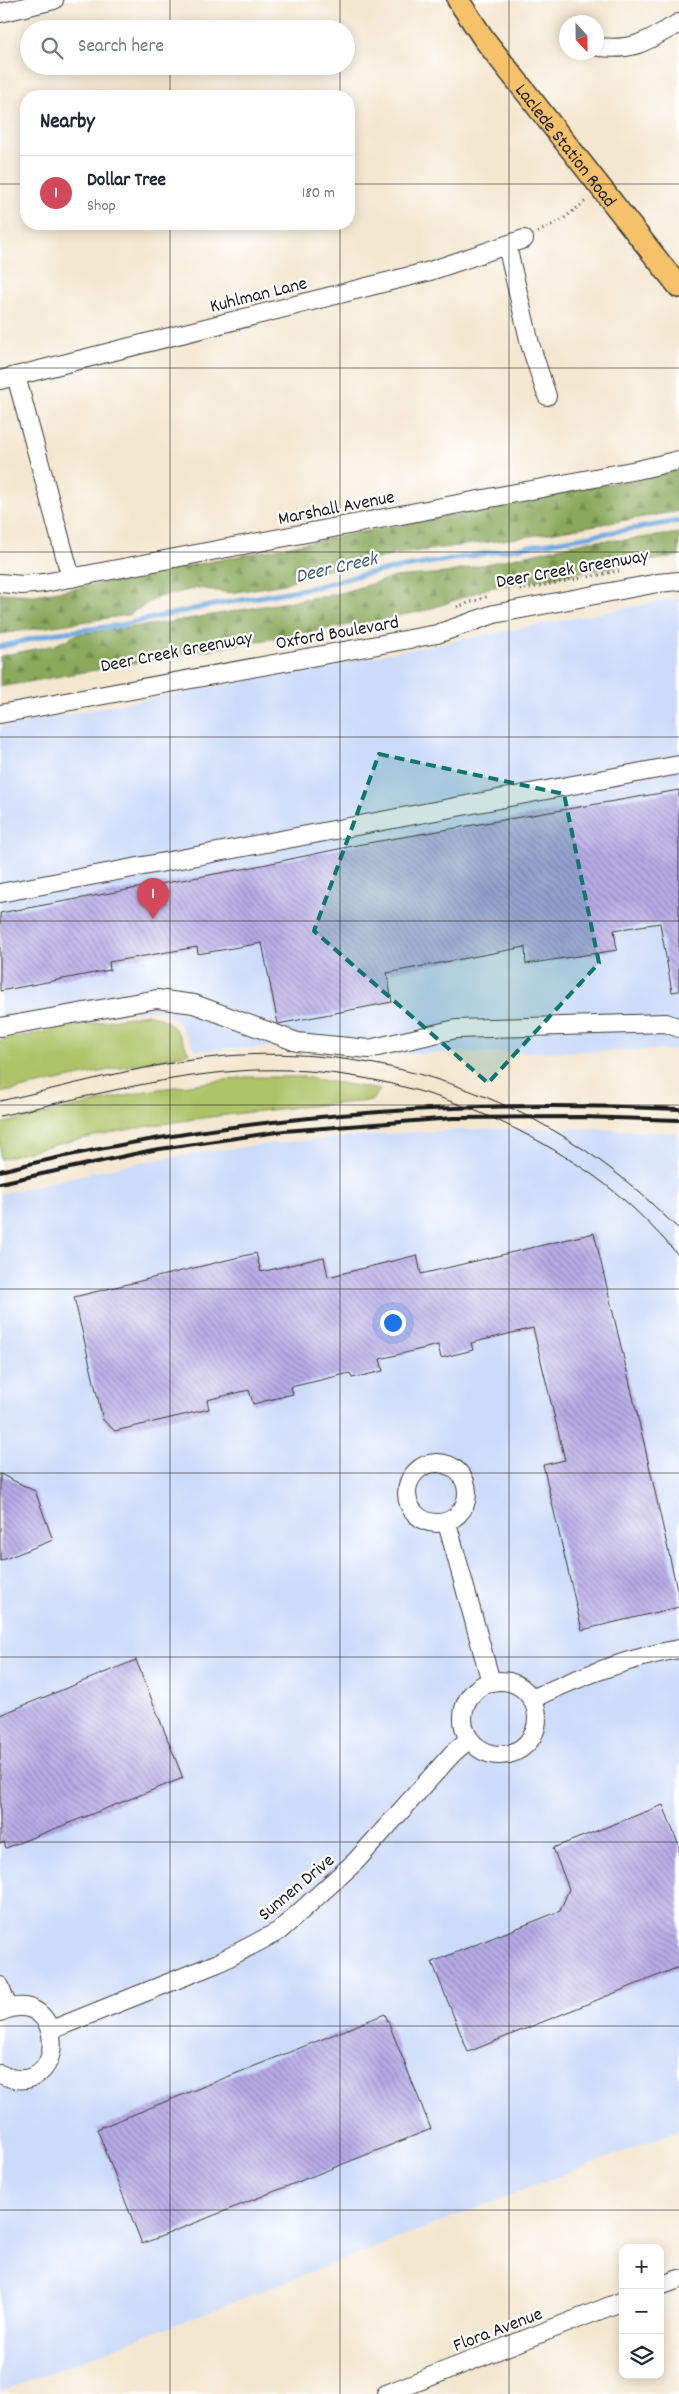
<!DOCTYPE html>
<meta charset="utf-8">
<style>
:root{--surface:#fff;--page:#f6f6f7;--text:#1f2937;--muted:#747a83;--line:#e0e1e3;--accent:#d1495b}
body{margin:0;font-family:Dekko,sans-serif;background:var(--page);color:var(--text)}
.controls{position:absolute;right:15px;bottom:15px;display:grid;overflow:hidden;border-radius:10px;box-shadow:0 2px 12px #0003}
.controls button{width:45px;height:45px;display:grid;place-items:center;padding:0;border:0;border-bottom:1px solid var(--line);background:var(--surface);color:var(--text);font:25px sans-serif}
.compass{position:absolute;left:559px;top:15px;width:45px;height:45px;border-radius:50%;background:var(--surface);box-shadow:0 2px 12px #0003;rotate:158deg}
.you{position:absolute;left:392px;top:1322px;width:18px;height:18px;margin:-12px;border:4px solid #fff;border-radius:50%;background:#1a73e8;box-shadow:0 0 0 8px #1a73e833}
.badge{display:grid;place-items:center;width:32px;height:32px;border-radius:50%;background:var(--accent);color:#fff;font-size:16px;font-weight:700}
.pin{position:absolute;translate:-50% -41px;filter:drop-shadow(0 1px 2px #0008)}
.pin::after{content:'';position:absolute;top:26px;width:18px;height:15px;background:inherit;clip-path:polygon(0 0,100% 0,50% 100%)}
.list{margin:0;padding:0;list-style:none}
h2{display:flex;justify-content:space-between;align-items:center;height:65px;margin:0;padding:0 20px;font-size:21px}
h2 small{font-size:16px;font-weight:400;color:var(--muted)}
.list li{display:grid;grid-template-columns:32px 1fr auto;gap:15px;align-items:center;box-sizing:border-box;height:75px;padding:0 20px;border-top:1px solid var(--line)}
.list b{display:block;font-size:19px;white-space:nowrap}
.list p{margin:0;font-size:16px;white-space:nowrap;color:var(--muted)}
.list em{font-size:16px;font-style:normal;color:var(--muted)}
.icon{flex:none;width:28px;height:28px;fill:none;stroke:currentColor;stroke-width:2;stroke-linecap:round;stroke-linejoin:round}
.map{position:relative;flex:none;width:679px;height:2394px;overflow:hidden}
.search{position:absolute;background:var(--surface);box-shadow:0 2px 12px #0003;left:20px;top:20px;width:335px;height:55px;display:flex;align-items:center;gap:12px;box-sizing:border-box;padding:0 18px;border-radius:28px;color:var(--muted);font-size:19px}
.panel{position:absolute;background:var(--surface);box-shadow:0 2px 12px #0003;left:20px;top:90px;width:335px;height:140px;border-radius:20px}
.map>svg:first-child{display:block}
.built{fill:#ccdbfa}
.grass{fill:#aec367;stroke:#657042}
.forest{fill:url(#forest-firs);stroke:#53623c}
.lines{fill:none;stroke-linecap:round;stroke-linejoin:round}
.stream{stroke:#71abe1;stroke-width:5}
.building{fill:url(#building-back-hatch)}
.minor-casing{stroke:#3c3a37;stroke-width:20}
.major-casing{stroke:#3c3a37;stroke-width:24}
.path{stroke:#3c3a37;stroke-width:3;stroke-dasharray:1 4;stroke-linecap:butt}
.minor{stroke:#fff;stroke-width:18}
.major{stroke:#f5c16b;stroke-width:21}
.tram{stroke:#1c1c1c;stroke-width:1}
.rail{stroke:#1c1c1c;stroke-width:4}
.marked{fill:#0f766e;fill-opacity:0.2;stroke:#0f766e;stroke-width:4;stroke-dasharray:10 6;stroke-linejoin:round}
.grid{fill:none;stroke:#1c1c1c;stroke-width:1;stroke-opacity:0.55}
.labels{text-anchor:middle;stroke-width:4.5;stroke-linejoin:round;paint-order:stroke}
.street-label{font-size:19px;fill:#1c1c1c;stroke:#fff}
.water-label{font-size:20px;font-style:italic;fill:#425c75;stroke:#fff}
</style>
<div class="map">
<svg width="679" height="2394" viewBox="0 0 679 2394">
<defs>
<pattern id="forest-firs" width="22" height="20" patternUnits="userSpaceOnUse" patternTransform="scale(1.25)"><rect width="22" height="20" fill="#8aa95c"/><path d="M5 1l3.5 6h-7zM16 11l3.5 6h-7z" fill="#70894b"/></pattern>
<pattern id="building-back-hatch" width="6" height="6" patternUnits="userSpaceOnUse" patternTransform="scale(1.25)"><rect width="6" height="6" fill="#b6abe6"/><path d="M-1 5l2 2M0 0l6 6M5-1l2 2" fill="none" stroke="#938aba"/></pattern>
</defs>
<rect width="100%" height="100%" fill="#fff"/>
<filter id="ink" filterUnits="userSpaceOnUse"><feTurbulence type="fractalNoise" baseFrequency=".02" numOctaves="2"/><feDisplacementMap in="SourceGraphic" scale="10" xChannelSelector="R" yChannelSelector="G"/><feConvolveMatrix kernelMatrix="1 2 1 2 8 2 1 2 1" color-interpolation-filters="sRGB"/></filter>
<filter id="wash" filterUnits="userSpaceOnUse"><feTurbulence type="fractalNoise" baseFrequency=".0096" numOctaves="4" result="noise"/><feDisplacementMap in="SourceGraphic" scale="20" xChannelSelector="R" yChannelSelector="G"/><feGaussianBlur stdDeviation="1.12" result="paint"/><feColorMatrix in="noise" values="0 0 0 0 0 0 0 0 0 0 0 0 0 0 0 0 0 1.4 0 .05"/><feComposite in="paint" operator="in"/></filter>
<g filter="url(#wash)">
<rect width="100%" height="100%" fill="#f4e7d0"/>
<!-- built -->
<g class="built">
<path d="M679,598v452l-304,4 -87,-7 -92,3 -18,-27 -13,-12 -20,-1 -145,25v-308z"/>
<path d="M581,1128l94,5 4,15v982l-679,262v-1198l139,-32 110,-16 132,-12 101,-5z"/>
</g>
<!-- grass -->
<g class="grass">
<path d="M146,1014c27,5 31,17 43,39l-189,40v-53z"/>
<path d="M246,1077h58l76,13 -9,11c-123,9 -253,24 -371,58v-35l146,-33z"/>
</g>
<!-- forest -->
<g class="forest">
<path d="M679,470v41l-154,26 -121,16 -99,22 -21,9 -54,9 -32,-5 -40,9 -30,18 -128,19v-41l34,2 32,-5z"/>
<path d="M679,533v23l-190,32 -62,22 -44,9 -383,68v-31l55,-11 23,-11 93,-12 169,-29 55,-16 51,-4 143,-32 36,-1z"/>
</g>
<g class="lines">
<!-- stream -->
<path class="stream" d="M0,647l51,-13 70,-9 82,-18 112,-20 54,-14 310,-52"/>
</g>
<g id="blocks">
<!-- building -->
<g class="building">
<path d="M679,790v201l-7,1 -12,-69 -46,7 3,20 -91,14 -1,-17 -138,26 5,29 -114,22 -16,-81 -64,11 -1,-7 -88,15 1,8 -110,21v-78l248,-45 114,-24z"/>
<path d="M594,1233l50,210 35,155v9l-97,23 -39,-165 22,-5 -32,-132 -62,15 2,7 -32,8 -3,-13 -58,14 3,12 -31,7 -2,-5 -59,14 2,7 -40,10 -4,-14 -42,10 2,9 -94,22 -12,-11 -29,-123 182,-44 5,19 63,-15 4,20 89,-22 4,19z"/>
<path d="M0,1474l35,17 18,49 -53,21z"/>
<path d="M136,1660l47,118 -177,70 -2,-6 -4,2v-129z"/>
<path d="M663,1805l16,41v121l-211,85 -36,-90 128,-51 9,-22 -16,-41z"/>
<path d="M385,2014l46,115 -289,115 -45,-115z"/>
</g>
</g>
</g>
<g filter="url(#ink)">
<use href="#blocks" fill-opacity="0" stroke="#3c3a37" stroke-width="1"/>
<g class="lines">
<defs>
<g id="minor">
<path d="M0,13l54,-13"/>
<path d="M599,47c37,4 49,-7 80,-24"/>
<path d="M507,246l23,98 17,52"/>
<path d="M16,376l55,202"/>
<path d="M0,380l430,-109 94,-32"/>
<path d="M0,583l22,2 22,-2 598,-114 37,-9"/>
<path d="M0,714l437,-80 57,-20 164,-31 21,-2"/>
<path d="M0,893l679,-128"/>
<path d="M0,1027l157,-28 37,5 103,38 72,7 87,-20 210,-6 13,5"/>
<circle cx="437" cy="1493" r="30"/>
<path d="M447,1523l44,159"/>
<circle cx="500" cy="1718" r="37"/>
<path d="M532,1699c46,-22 96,-41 147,-50"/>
<path d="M0,1986l8,22"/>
<path d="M0,2012c69,-31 69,94 0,62"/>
<path d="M51,2030l167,-67 61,-32 77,-70 96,-107 17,-15"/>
<path d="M660,2286l19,-7"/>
<path d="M386,2394l237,-93"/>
</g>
<g id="major">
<path id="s1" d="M458,0l26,39 195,248"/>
</g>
</defs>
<!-- minor casing -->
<use href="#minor" class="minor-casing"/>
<!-- major casing -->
<use href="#major" class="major-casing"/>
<!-- path -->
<g class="path">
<path d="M538,232l24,-12 25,-20"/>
<path d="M520,590l99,-19"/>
<path d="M457,607l32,-11"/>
<path d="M279,644l31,-6"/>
</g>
<!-- minor -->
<use href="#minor" class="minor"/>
<!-- major -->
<use href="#major" class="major"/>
<!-- tram -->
<g class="tram">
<path d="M0,1101c68,-15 137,-35 207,-43 151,-18 309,29 425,128 16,13 31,29 47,43"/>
<path d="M0,1116c78,-17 157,-39 238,-45 126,-9 253,32 356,105 31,22 60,51 85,80"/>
</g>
<!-- rail -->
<g class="rail">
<path d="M0,1171c224,-55 449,-73 679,-62"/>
<path d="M0,1183l153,-33 131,-19 169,-13 128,-1 98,3"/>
</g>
</g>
</g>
<!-- marked area -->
<path class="marked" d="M379,754l185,40 35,169 -111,120 -174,-152z"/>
<!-- grid -->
<path class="grid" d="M170,0v29M340,0v29M509,0v2394M170,66v30M340,66v30M0,184h26M349,184h330M170,224v2170M340,224v2170M0,368h679M0,552h679M0,737h679M0,921h679M0,1105h679M0,1289h679M0,1473h679M0,1657h679M0,1842h679M0,2026h679M0,2210h679"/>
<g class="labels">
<!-- street labels -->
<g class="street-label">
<text dy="7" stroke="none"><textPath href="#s1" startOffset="181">Laclede Station Road</textPath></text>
<text transform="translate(258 293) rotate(-14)" y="7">Kuhlman Lane</text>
<text transform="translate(336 506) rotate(-11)" y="7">Marshall Avenue</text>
<text transform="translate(572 567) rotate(-10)" y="7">Deer Creek Greenway</text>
<text transform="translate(337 631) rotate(-10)" y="7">Oxford Boulevard</text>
<text transform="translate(176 650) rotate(-11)" y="7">Deer Creek Greenway</text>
<text transform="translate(295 1886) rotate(-40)" y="7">Sunnen Drive</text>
<text transform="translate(497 2328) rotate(-21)" y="7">Flora Avenue</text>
</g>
<!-- water labels -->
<g class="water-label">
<text transform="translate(336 566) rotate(-13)" y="7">Deer Creek</text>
</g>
</g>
</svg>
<div class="controls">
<button>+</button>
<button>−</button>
<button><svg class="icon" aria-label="layers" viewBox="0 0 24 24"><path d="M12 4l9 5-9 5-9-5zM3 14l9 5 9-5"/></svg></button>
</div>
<svg class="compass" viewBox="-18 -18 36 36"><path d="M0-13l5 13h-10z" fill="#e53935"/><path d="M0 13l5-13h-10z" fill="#747a83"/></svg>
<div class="you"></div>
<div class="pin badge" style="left:153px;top:919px">1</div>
<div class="search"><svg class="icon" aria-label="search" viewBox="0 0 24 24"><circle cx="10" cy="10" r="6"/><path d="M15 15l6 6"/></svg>Search here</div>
<section class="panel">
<h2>Nearby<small></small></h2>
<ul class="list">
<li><span class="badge">1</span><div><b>Dollar Tree</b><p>Shop</p></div><em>180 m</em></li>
</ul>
</section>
</div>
